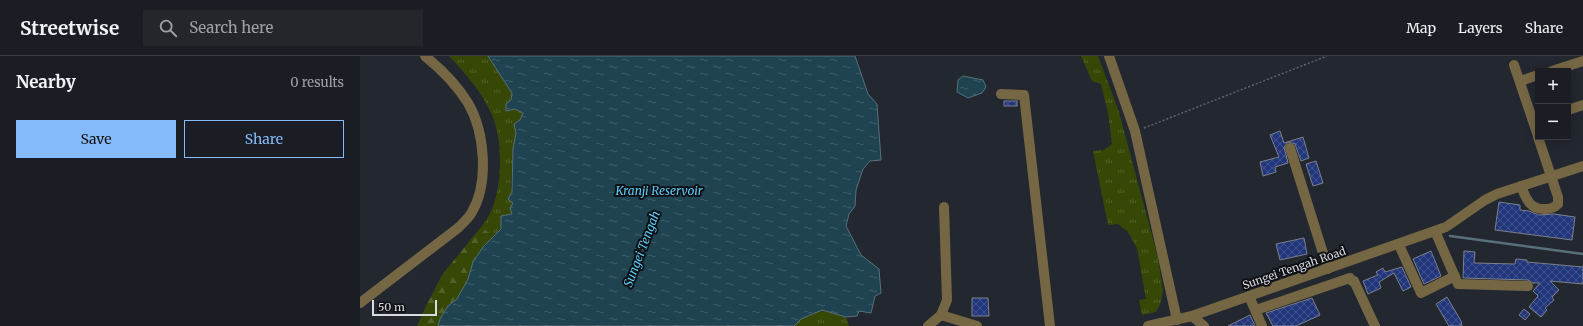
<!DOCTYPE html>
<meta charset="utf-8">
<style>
:root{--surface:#1a1d23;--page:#23262b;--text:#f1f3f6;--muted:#9fa2a6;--line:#383b41;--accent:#86bbfb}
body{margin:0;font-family:Merriweather,serif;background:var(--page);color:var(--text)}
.controls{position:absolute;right:12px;top:12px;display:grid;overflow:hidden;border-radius:0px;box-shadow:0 2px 10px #0003}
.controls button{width:36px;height:36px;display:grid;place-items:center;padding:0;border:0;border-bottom:1px solid var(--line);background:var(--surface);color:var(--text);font:20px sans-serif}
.scale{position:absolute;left:12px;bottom:10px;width:65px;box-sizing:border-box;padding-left:4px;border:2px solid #d9dbe1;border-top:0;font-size:11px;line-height:14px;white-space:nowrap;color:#d9dbe1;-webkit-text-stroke:3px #0e1014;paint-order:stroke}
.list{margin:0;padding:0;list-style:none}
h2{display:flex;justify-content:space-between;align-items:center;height:52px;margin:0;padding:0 16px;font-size:17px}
h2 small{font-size:13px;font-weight:400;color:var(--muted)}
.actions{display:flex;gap:8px;padding:12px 16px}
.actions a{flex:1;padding:9px 0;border:1px solid var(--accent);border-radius:0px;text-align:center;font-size:14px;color:var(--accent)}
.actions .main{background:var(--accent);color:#111}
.icon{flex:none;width:22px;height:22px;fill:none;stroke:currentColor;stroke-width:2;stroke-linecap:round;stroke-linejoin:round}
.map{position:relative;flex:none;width:1223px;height:270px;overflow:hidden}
header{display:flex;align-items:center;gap:24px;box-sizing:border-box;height:56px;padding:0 20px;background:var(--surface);border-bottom:1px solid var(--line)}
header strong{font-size:19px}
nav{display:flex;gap:22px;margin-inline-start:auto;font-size:14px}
.search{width:280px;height:36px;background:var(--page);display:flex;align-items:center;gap:10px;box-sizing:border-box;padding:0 14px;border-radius:0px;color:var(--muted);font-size:15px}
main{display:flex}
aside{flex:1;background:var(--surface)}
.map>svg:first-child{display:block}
.grass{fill:url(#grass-tufts)}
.forest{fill:url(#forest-firs)}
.water{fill:url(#water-ripples);stroke:#57717c}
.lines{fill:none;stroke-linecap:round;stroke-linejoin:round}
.stream{stroke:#57717c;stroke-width:2.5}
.building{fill:url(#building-cross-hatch);stroke:#7b808b}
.path{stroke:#60646b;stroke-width:1.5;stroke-dasharray:2 2;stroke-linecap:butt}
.minor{stroke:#766744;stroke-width:10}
.labels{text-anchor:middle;stroke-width:4;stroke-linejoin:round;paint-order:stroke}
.street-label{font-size:11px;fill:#d9dbe1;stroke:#0e1014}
.water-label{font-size:12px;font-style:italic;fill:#5ccefb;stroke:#0e1014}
</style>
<header>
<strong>Streetwise</strong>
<div class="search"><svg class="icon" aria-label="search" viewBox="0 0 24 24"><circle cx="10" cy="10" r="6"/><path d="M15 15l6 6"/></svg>Search here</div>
<nav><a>Map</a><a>Layers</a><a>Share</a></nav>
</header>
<main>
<aside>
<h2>Nearby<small>0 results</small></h2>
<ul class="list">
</ul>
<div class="actions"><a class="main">Save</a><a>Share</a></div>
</aside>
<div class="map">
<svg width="1223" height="270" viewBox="0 0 1223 270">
<defs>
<pattern id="grass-tufts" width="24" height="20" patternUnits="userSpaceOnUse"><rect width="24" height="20" fill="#374806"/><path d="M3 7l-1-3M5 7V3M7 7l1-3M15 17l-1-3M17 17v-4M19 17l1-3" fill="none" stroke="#53622a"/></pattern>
<pattern id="forest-firs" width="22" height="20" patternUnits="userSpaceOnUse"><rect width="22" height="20" fill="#374806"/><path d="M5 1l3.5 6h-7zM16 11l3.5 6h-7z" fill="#53622a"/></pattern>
<pattern id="water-ripples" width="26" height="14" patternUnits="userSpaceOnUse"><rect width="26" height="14" fill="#1f4351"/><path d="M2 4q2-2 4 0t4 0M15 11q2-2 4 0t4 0" fill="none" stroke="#3f5e6a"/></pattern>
<pattern id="building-cross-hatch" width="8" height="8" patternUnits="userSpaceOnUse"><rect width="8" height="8" fill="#21367b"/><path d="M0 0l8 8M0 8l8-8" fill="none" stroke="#41528d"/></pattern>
</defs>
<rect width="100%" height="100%" fill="#23272f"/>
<!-- grass -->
<g class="grass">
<path d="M89,0h39l24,37 -5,18 8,-2 8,4 -3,7 -6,4 2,9 -3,16 -2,37 3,17 -2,11 -11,2 1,10 -8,10 -13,-9c2,-3 5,-6 7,-10 15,-25 16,-78 3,-104 -10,-22 -25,-39 -42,-57z"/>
<path d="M721,0h17l21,56 39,146 5,32 -2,12 -5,10 -14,3 -3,-15 7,-1 -9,-51 -9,-16 -10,-8 -10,1 -15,-74 11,-1 8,-6 -4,-31 -7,-29 -9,-3z"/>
<path d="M462,254l24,7 3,9h-55l7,-7z"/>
</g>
<!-- forest -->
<path class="forest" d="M121,171l13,9 -11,11 -10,15 -5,17 -11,20 -9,7 -8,13 -2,7h-21l9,-20 16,-31z"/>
<!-- water -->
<g class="water">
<path d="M128,0h367l13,38 9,10 4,56 -11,1 -7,8 -7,21 -1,16 -6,8 -3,12 15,29 18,14 2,24 -6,3 -4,17 -12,-2 -2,5 -11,1 -24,-7 -21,9 -7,7h-356l2,-7 8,-13 9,-7 11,-20 5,-17 10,-15 18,-18v-13l11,-2 -2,-6 3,-5 -5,-4 4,-7 1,-43 3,-16 -2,-9 6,-4 3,-7 -8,-4 -9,2v-7l5,-4 1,-7z"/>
<path d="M603,20l20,4 3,7 -4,6 -14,5 -11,-6 1,-12z"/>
</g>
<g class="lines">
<!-- stream -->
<path class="stream" d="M1090,180l133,18"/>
</g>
<!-- building -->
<g class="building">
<rect x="644" y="45" width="13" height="5"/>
<path d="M920,75l4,12 19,-6 6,21 -8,3 -6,-17 -7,-2 -4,5 4,16 -13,4 1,5 -13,4 -3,-14 19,-5 -9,-22z"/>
<path d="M956,105l7,22 -10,3 -7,-22z"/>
<path d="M1139,146l21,3v5l9,1 10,4 15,-1 21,3 -3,23 -77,-10z"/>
<path d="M944,182l3,16 -27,6 -4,-16z"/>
<path d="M1071,195l10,25 -17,8 -11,-25z"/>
<path d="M1104,195l11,1 -1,11 41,1 1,-5 11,1v2l56,5v17l-33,-3 9,9 -7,7 2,3 -9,8 2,2 -6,7 -12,-10 9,-11 -5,-5 7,-8h-7l-5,-3 -65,-2z"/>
<path d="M1042,211l9,20 -8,4 -9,-18 -15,9 2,6 -13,6 -5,-13 15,-6 -2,-3 7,-4 2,4z"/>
<path d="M1087,241l14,24 1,5h-13l-13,-22z"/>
<path d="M612,242h16l1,18h-17z"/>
<path d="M952,242l8,17 -24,11h-23l-7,-13z"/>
<path d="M1164,253l6,5 -5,6 -6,-5z"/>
<path d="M890,259l5,11h-27z"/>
</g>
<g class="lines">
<!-- path -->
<path class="path" d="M784,72l183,-72"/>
<!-- minor -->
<g class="minor">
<path d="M749,0l26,75 42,189"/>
<path d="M1154,9l24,71"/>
<path d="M1192,15l31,-10"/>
<path d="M1160,25l18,-6"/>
<path d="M641,38l23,1 26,231"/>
<path d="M1208,54l15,-5"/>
<path d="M930,92l38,121"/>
<path d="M1161,130c5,13 9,24 25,23 5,0 8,-1 12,-5v-7l-20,-60"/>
<path d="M1075,175l23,53 70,2"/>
<path d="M1039,189l22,48 34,-17"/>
<path d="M889,240l13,30"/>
<path d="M0,247l98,-75c5,-5 11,-10 14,-16 17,-29 13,-80 -4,-109 -11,-18 -27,-34 -43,-47"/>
<path d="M896,254l94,-32 2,3h2l21,45"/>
<path d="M581,259l36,11"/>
<path d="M832,260l12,10"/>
<path d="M568,270l13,-11 6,-15 -3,-93"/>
<path d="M788,270l44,-10 254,-89 39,-27 12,-6 86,-28"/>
</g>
</g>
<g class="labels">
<!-- street labels -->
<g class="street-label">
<text transform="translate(934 212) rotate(-19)" y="4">Sungei Tengah Road</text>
</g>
<!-- water labels -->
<g class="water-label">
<text x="299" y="139">Kranji Reservoir</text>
<text transform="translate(282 193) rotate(-69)" y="4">Sungei Tengah</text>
</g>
</g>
</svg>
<div class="controls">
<button>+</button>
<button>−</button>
</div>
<div class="scale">50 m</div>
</div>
</main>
